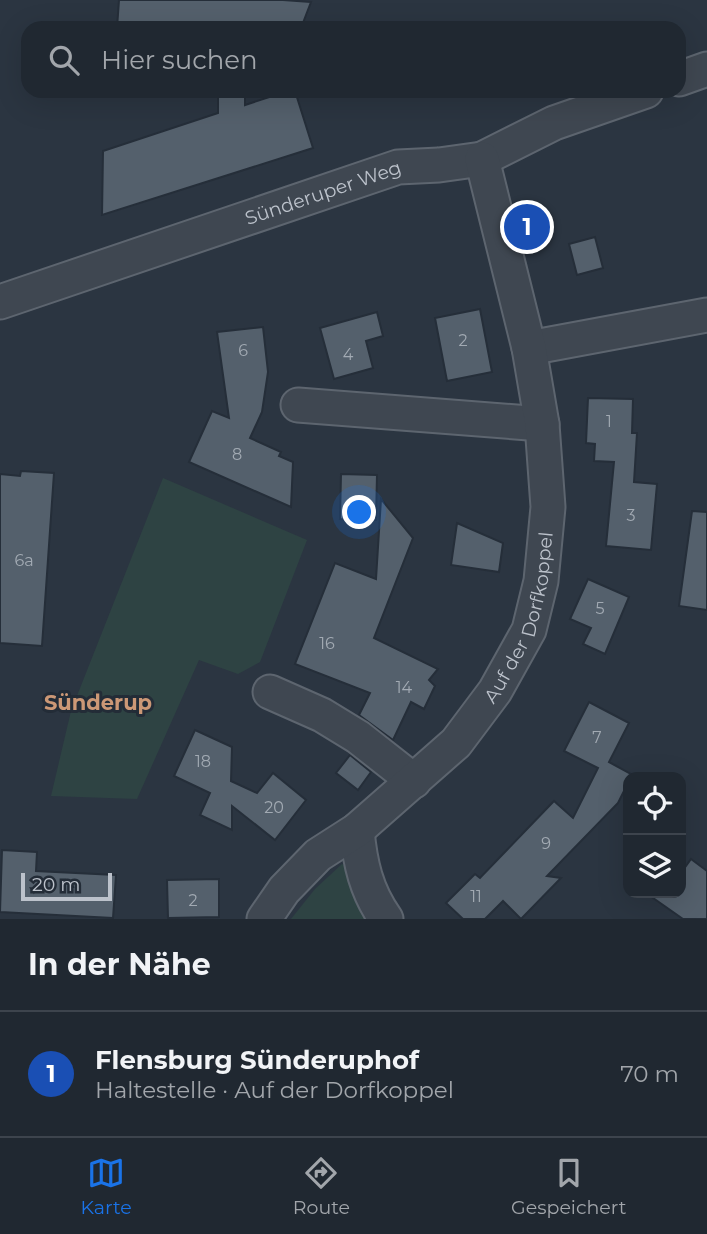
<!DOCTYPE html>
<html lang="de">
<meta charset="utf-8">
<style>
:root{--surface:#202831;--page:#283039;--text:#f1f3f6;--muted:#a2a6ab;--line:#3d444d;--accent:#1a73e8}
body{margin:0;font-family:Montserrat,sans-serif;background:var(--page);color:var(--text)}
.controls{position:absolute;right:21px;bottom:21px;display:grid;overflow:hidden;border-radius:14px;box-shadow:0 7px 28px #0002}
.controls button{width:63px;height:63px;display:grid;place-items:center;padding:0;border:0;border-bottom:2px solid var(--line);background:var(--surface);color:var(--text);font:35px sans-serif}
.scale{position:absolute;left:21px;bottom:18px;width:91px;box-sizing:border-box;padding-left:7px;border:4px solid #bcc2cb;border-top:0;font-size:19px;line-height:24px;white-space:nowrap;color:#bcc2cb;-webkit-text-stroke:5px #232c37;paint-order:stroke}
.you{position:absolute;left:360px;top:513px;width:24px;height:24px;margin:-18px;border:5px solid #fff;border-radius:50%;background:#1a73e8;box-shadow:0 0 0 10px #1a73e833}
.badge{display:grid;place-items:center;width:46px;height:46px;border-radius:50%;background:var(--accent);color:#fff;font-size:23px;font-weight:700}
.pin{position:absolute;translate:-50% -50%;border:4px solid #fff;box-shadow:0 2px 7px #0006}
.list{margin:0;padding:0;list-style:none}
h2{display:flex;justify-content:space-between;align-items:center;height:91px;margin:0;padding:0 28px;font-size:30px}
h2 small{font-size:23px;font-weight:400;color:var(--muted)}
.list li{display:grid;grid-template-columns:46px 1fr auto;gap:21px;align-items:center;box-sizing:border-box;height:126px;padding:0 28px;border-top:2px solid var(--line)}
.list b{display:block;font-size:26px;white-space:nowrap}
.list p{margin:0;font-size:23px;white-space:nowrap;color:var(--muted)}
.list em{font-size:23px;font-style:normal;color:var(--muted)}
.icon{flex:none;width:38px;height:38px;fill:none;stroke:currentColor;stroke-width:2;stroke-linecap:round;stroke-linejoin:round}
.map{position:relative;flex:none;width:707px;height:919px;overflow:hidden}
.search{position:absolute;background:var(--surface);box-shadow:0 7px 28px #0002;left:21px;right:21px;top:21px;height:77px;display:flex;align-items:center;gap:18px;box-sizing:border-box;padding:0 24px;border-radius:21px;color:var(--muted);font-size:26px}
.sheet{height:217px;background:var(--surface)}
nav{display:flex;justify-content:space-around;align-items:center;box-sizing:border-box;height:98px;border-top:2px solid var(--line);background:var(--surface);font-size:19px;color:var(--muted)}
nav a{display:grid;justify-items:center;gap:4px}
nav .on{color:var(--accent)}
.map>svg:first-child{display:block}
.green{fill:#2e4343}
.building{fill:#54606c;stroke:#252e39;stroke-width:2}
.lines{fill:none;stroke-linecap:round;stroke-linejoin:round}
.minor-casing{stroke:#5d656f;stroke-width:37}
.minor{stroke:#3f4751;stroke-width:33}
.labels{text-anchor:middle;stroke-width:6;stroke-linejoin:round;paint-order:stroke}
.number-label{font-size:16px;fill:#a2aab3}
.street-label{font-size:19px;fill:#bcc2cb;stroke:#232c37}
.neighbourhood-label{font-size:21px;font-weight:bold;fill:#cc9876;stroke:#232c37}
</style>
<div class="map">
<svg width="707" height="919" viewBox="0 0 707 919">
<rect width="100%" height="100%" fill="#2b3541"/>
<!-- green -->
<g class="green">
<path d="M163,478l144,62 -47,122 -22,12 -39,-14 -62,139 -86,-3 20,-85z"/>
<path d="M342,864l4,2 5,22 22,31h-82l24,-30z"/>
</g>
<!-- building -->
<g class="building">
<path d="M119,0h164l28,2 -10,26h-184z"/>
<path d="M218,91h27v14l43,-14h7l18,57 -211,67 1,-64 115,-38z"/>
<path d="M595,237l8,31 -26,7 -8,-31z"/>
<path d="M480,309l12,63 -45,9 -12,-63z"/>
<path d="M377,312l6,24 -17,5 7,27 -39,11 -14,-51z"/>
<path d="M263,327l5,45 -6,40 -12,26 31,14 -2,4 14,6 -2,45 -102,-45 23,-51 17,7 -12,-86z"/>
<path d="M588,398l45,1 -1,34h5l-3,49 23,2 -6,66 -45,-4 8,-84 -20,-1 1,-17 -9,-1z"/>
<path d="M21,471l33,2 -12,173 -42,-3v-169l20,2z"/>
<path d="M341,474l36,1 -1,45 -36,-1z"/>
<path d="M381,499l32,39 -39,100 64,31 -9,11 6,6 -11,23 -13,-7 -18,38 -34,-25 11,-22 -75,-29 40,-101 41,16z"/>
<path d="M692,511l15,1v98l-28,-4z"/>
<path d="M457,523l46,20 -4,29 -48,-7z"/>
<path d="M588,579l41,18 -24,57 -22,-10 8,-16 -21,-9z"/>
<path d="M589,702l40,21 -20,39 24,13 -5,2v6l-10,20 -71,73 14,2 -40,41 -18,-18 -18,18h-22l-17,-16 29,-29 5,4 74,-77 19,17 25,-50 -34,-17z"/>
<path d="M195,730l37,17 -1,34 26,12 16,-20 33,27 -31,40 -43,-34v24l-32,-15 10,-22 -36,-17z"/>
<path d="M350,755l21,17 -13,18 -22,-17z"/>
<path d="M2,850l35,2 -1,19 80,4 -3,43 -113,-6z"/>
<path d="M691,859l16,12v48h-24l-37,-26h35v-20z"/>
<path d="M219,879v38l-51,1 -1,-38z"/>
</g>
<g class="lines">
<defs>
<g id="minor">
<path d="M679,79l28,-10"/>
<path id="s1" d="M0,302l398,-135 41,-2 43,-6 72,-36 92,-32"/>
<path d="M529,348l178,-33"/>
<path d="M298,405l244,19"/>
<path d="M270,692l52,23 36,22 56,44"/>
<path d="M357,830c3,33 9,61 29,89"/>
<path id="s2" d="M264,919l20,-29 34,-35 39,-25 99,-87 39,-52 34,-61 12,-49 7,-74 -6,-83 -13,-76 -47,-189"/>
</g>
</defs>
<!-- minor casing -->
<use href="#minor" class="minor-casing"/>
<!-- minor -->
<use href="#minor" class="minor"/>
</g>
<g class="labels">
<!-- number labels -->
<g class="number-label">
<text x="463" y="346">2</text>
<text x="243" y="356">6</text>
<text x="348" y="360">4</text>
<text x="609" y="427">1</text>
<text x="237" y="460">8</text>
<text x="631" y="521">3</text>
<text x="24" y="566">6a</text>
<text x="600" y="614">5</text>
<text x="327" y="649">16</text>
<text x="404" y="693">14</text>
<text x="597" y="743">7</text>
<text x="203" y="767">18</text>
<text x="274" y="813">20</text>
<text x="546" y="849">9</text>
<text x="476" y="902">11</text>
<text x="193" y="906">2</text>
</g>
<!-- street labels -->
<g class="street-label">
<text dy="7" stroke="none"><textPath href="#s1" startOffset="341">Sünderuper Weg</textPath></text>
<text dy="7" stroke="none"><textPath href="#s2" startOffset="406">Auf der Dorfkoppel</textPath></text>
</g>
<!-- neighbourhood labels -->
<g class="neighbourhood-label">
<text x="98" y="710">Sünderup</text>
</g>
</g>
</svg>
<div class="controls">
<button><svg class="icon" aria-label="locate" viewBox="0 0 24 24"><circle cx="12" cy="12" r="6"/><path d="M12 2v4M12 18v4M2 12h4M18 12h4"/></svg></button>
<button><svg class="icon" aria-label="layers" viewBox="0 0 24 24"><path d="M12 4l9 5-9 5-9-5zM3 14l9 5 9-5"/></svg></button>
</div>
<div class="scale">20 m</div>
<div class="you"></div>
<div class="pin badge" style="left:527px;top:227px;background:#1a4fb4">1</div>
<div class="search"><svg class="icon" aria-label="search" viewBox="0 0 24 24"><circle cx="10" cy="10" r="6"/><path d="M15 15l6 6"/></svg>Hier suchen</div>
</div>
<section class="sheet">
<h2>In der Nähe<small></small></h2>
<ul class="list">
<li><span class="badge" style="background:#1a4fb4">1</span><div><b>Flensburg Sünderuphof</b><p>Haltestelle · Auf der Dorfkoppel</p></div><em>70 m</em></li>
</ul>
</section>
<nav>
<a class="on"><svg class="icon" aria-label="map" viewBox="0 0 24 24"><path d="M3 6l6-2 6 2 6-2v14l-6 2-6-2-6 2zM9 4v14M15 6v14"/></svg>Karte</a>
<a><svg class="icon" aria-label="directions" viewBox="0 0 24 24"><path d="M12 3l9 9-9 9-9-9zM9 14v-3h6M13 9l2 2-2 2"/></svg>Route</a>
<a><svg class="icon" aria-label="saved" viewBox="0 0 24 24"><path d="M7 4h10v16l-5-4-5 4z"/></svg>Gespeichert</a>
</nav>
